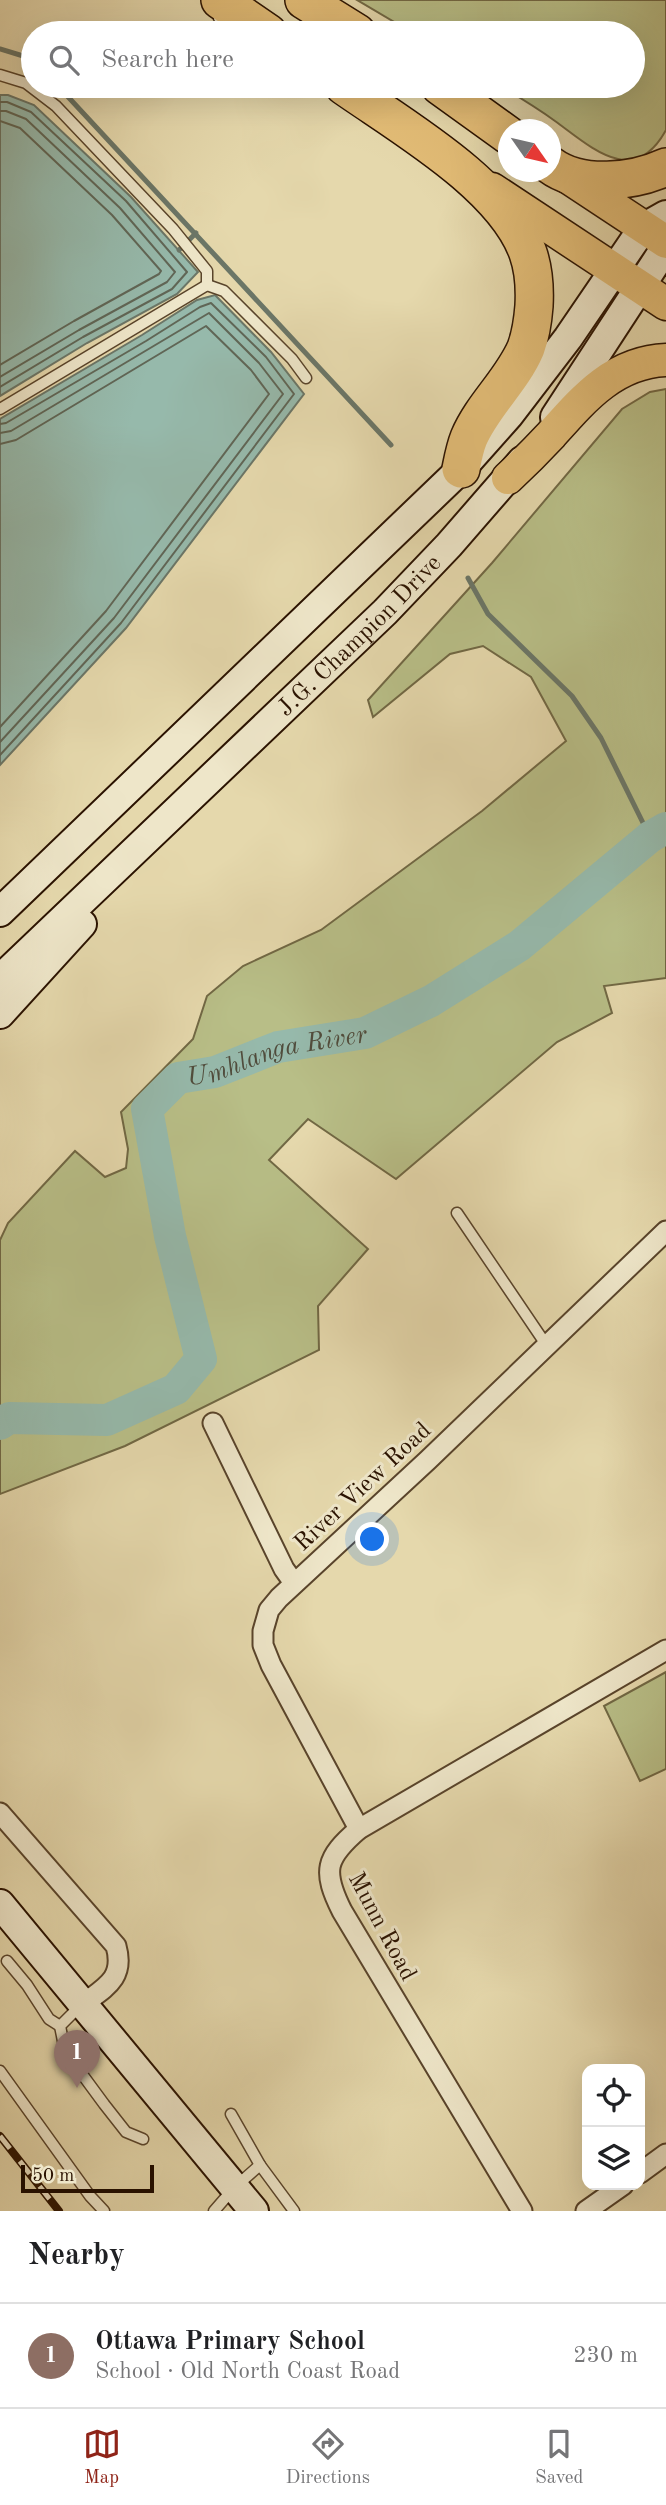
<!DOCTYPE html>
<meta charset="utf-8">
<style>
:root{--surface:#fff;--page:#f2f2f2;--text:#202124;--muted:#757577;--line:#e0e0e0;--accent:#8f2418}
body{margin:0;font-family:"Old Standard TT",serif;background:var(--page);color:var(--text)}
.controls{position:absolute;right:21px;bottom:21px;display:grid;overflow:hidden;border-radius:14px;box-shadow:0 7px 28px #0002}
.controls button{width:63px;height:63px;display:grid;place-items:center;padding:0;border:0;border-bottom:2px solid var(--line);background:var(--surface);color:var(--text);font:35px sans-serif}
.compass{position:absolute;left:498px;top:119px;width:63px;height:63px;border-radius:50%;background:var(--surface);box-shadow:0 7px 28px #0002;rotate:124deg}
.scale{position:absolute;left:21px;bottom:18px;width:133px;box-sizing:border-box;padding-left:7px;border:4px solid #2a1200;border-top:0;font-size:19px;line-height:24px;white-space:nowrap;color:#2a1200;-webkit-text-stroke:5px #eee6c9;paint-order:stroke}
.you{position:absolute;left:373px;top:1540px;width:24px;height:24px;margin:-18px;border:5px solid #fff;border-radius:50%;background:#1a73e8;box-shadow:0 0 0 10px #1a73e833}
.badge{display:grid;place-items:center;width:46px;height:46px;border-radius:50%;background:var(--accent);color:#fff;font-size:23px;font-weight:700}
.pin{position:absolute;translate:-50% -58px;filter:drop-shadow(0 2px 4px #0008)}
.pin::after{content:'';position:absolute;top:37px;width:24px;height:21px;background:inherit;clip-path:polygon(0 0,100% 0,50% 100%)}
.list{margin:0;padding:0;list-style:none}
h2{display:flex;justify-content:space-between;align-items:center;height:91px;margin:0;padding:0 28px;font-size:30px}
h2 small{font-size:23px;font-weight:400;color:var(--muted)}
.list li{display:grid;grid-template-columns:46px 1fr auto;gap:21px;align-items:center;box-sizing:border-box;height:105px;padding:0 28px;border-top:2px solid var(--line)}
.list b{display:block;font-size:26px;white-space:nowrap}
.list p{margin:0;font-size:23px;white-space:nowrap;color:var(--muted)}
.list em{font-size:23px;font-style:normal;color:var(--muted)}
.icon{flex:none;width:38px;height:38px;fill:none;stroke:currentColor;stroke-width:2;stroke-linecap:round;stroke-linejoin:round}
.map{position:relative;flex:none;width:666px;height:2211px;overflow:hidden}
.search{position:absolute;background:var(--surface);box-shadow:0 7px 28px #0002;left:21px;right:21px;top:21px;height:77px;display:flex;align-items:center;gap:18px;box-sizing:border-box;padding:0 24px;border-radius:38px;color:var(--muted);font-size:26px}
.sheet{height:196px;background:var(--surface)}
nav{display:flex;justify-content:space-around;align-items:center;box-sizing:border-box;height:98px;border-top:2px solid var(--line);background:var(--surface);font-size:19px;color:var(--muted)}
nav a{display:grid;justify-items:center;gap:4px}
nav .on{color:var(--accent)}
.map>svg:first-child{display:block}
.green{fill:#b8be87;stroke:#716844;stroke-width:2}
.water{fill:#96b9ab;stroke:#6b7667;stroke-width:2}
.lines{fill:none;stroke-linecap:round;stroke-linejoin:round}
.shore{stroke:#606656;stroke-width:2}
.stream{stroke:#6b7667;stroke-width:5}
.river{stroke:#96b9ab;stroke-width:32}
.lane-casing{stroke:#59442b;stroke-width:13}
.street-casing{stroke:#59442b;stroke-width:23}
.secondary-casing{stroke:#2a1200;stroke-width:32}
.primary-casing{stroke:#2a1200;stroke-width:35}
.highway-casing{stroke:#2a1200;stroke-width:40}
.lane{stroke:#eee6c9;stroke-width:10}
.street{stroke:#eee6c9;stroke-width:19}
.secondary{stroke:#eee6c9;stroke-width:28}
.primary{stroke:#e2bc76;stroke-width:32}
.highway{stroke:#e2bc76;stroke-width:37}
.rail-casing{stroke:#2a1200;stroke-width:8}
.rail{stroke:#eee6c9;stroke-width:5;stroke-dasharray:16;stroke-linecap:butt}
.labels{text-anchor:middle;stroke-width:6;stroke-linejoin:round;paint-order:stroke}
.street-label{font-size:24px;fill:#2a1200;stroke:#eee6c9}
.water-label{font-size:26px;font-style:italic;fill:#504c3c;stroke:#eee6c9}
</style>
<div class="map">
<svg width="666" height="2211" viewBox="0 0 666 2211">
<rect width="100%" height="100%" fill="#e5d8ac"/>
<filter id="stains"><feTurbulence type="fractalNoise" baseFrequency=".00286" numOctaves="4"/><feColorMatrix values="0 0 0 0 .2 0 0 0 0 .09 0 0 0 0 .02 0 0 0 .5 -.17"/></filter>
<radialGradient id="worn" r=".72"><stop offset=".6" stop-color="#630" stop-opacity="0"/><stop offset="1" stop-color="#630" stop-opacity=".3"/></radialGradient>
<!-- green -->
<g class="green">
<path d="M357,0h309v130c-32,59 -75,17 -111,-9 -18,-13 -36,-24 -55,-35h133v-53h-220z"/>
<path d="M666,389v589l-62,8 8,27 -55,29 -161,137 -88,-60 -39,41 99,89 -50,57 1,44 -194,96 -125,48v-254l8,-17 67,-72 30,26 21,-9 2,-19 -7,-37 72,-73 14,-43 36,-30 78,-36 161,-119 84,-70 -35,-64 -48,-31 -33,8 -77,63 -5,-17 124,-137 130,-154 28,-17z"/>
<path d="M666,1672v97l-26,12 -36,-75z"/>
</g>
<!-- water -->
<g class="water">
<path d="M0,95h8l26,10 97,92 67,75 -21,22 -90,49 -87,53z"/>
<path d="M215,295l56,57 33,42 -178,234 -126,137v-346l142,-84 55,-35z"/>
</g>
<g class="lines">
<!-- shore -->
<g class="shore">
<path d="M0,102h7l24,10 95,89 61,71 -15,17 -89,48 -83,50"/>
<path d="M0,111h6l20,8 94,89 55,64 -8,10 -88,48 -79,47"/>
<path d="M0,121l20,7 92,87 49,56 -2,3 -85,47 -74,44"/>
<path d="M0,424l6,-1 140,-82 54,-34 11,-4 55,54 28,37 -173,229 -121,132"/>
<path d="M0,433l11,-2 198,-118 50,50 24,31 -169,224 -114,124"/>
<path d="M0,444l16,-4 190,-114 45,44 18,24 -163,217 -106,116"/>
</g>
<!-- stream -->
<g class="stream">
<path d="M0,49l33,10"/>
<path d="M58,86l333,359"/>
<path d="M179,250l17,-17"/>
<path d="M468,578l20,36 84,82 29,42 49,99"/>
</g>
<!-- river -->
<path class="river" id="s1" d="M0,1424l9,-6 98,2 69,-31 25,-30 -31,-123 -23,-127 31,-31 37,-6 63,-25 87,-14 66,-32 88,-55 131,-109 16,-9"/>
<defs>
<g id="lane">
<path d="M219,18l13,15"/>
<path d="M0,75l26,8 30,23 117,123 34,42v14"/>
<path d="M0,409l207,-124 17,6 68,68 14,19"/>
<path d="M457,1213l90,133"/>
<path d="M7,1961l20,24 22,34 11,7"/>
<path d="M80,2006l-20,20 5,25 39,53 22,28 17,7"/>
<path d="M0,2071l90,125 14,15"/>
<path d="M231,2114l29,51"/>
<path d="M214,2211l20,-23 26,-23 34,46"/>
</g>
<g id="street">
<path d="M213,1423l71,146 10,14"/>
<path d="M0,1813l116,133c9,32 -10,41 -33,58"/>
<path d="M359,1829l-88,-164 -8,-20v-14l6,-21 10,-12 149,-138 238,-229"/>
<path d="M640,2173l26,-19"/>
<path d="M522,2211l-180,-300c-20,-40 -17,-53 17,-82l307,-179"/>
<path d="M586,2211l37,-26"/>
</g>
<g id="secondary">
<path d="M555,417l111,-170"/>
<path d="M0,912l461,-443 48,-54 59,-77 75,-110 23,-13"/>
<path id="s2" d="M0,979l385,-367 64,-67 73,-84"/>
<path d="M0,1014l82,-90"/>
<path d="M0,1904l254,307"/>
</g>
<g id="primary">
<path d="M563,174l103,68"/>
<path d="M492,189l174,115"/>
<path d="M508,478c15,-14 29,-28 43,-43 32,-36 63,-73 115,-75"/>
</g>
<g id="highway">
<path d="M220,0l48,33"/>
<path d="M304,0l53,33"/>
<path d="M344,86c57,40 160,99 184,167 6,17 7,34 6,53 -1,13 -3,28 -8,42 -14,33 -43,57 -57,90 -4,10 -6,21 -8,31"/>
<path d="M440,86l68,49"/>
<path d="M550,165c31,23 83,17 116,2"/>
</g>
</defs>
<!-- lane casing -->
<use href="#lane" class="lane-casing"/>
<!-- street casing -->
<use href="#street" class="street-casing"/>
<!-- secondary casing -->
<use href="#secondary" class="secondary-casing"/>
<!-- primary casing -->
<use href="#primary" class="primary-casing"/>
<!-- highway casing -->
<use href="#highway" class="highway-casing"/>
<!-- lane -->
<use href="#lane" class="lane"/>
<!-- street -->
<use href="#street" class="street"/>
<!-- secondary -->
<use href="#secondary" class="secondary"/>
<!-- primary -->
<use href="#primary" class="primary"/>
<!-- highway -->
<use href="#highway" class="highway"/>
<defs>
<path id="rail" d="M0,2136l59,75"/>
</defs>
<!-- rail casing -->
<use href="#rail" class="rail-casing"/>
<!-- rail -->
<use href="#rail" class="rail"/>
</g>
<g class="labels">
<!-- street labels -->
<g class="street-label">
<text dy="8" stroke="none"><textPath href="#s2" startOffset="497">J.G. Champion Drive</textPath></text>
<text transform="translate(362 1486) rotate(-43)" y="8">River View Road</text>
<text transform="translate(383 1926) rotate(62)" y="8">Munn Road</text>
</g>
<!-- water labels -->
<g class="water-label">
<text dy="9" stroke="none"><textPath href="#s1" startOffset="625">Umhlanga River</textPath></text>
</g>
</g>
<rect width="100%" height="100%" filter="url(#stains)"/>
<rect width="100%" height="100%" fill="url(#worn)"/>
</svg>
<div class="controls">
<button><svg class="icon" aria-label="locate" viewBox="0 0 24 24"><circle cx="12" cy="12" r="6"/><path d="M12 2v4M12 18v4M2 12h4M18 12h4"/></svg></button>
<button><svg class="icon" aria-label="layers" viewBox="0 0 24 24"><path d="M12 4l9 5-9 5-9-5zM3 14l9 5 9-5"/></svg></button>
</div>
<svg class="compass" viewBox="-18 -18 36 36"><path d="M0-13l5 13h-10z" fill="#e53935"/><path d="M0 13l5-13h-10z" fill="#757577"/></svg>
<div class="scale">50 m</div>
<div class="you"></div>
<div class="pin badge" style="left:77px;top:2088px;background:#8d6e63">1</div>
<div class="search"><svg class="icon" aria-label="search" viewBox="0 0 24 24"><circle cx="10" cy="10" r="6"/><path d="M15 15l6 6"/></svg>Search here</div>
</div>
<section class="sheet">
<h2>Nearby<small></small></h2>
<ul class="list">
<li><span class="badge" style="background:#8d6e63">1</span><div><b>Ottawa Primary School</b><p>School · Old North Coast Road</p></div><em>230 m</em></li>
</ul>
</section>
<nav>
<a class="on"><svg class="icon" aria-label="map" viewBox="0 0 24 24"><path d="M3 6l6-2 6 2 6-2v14l-6 2-6-2-6 2zM9 4v14M15 6v14"/></svg>Map</a>
<a><svg class="icon" aria-label="directions" viewBox="0 0 24 24"><path d="M12 3l9 9-9 9-9-9zM9 14v-3h6M13 9l2 2-2 2"/></svg>Directions</a>
<a><svg class="icon" aria-label="saved" viewBox="0 0 24 24"><path d="M7 4h10v16l-5-4-5 4z"/></svg>Saved</a>
</nav>
